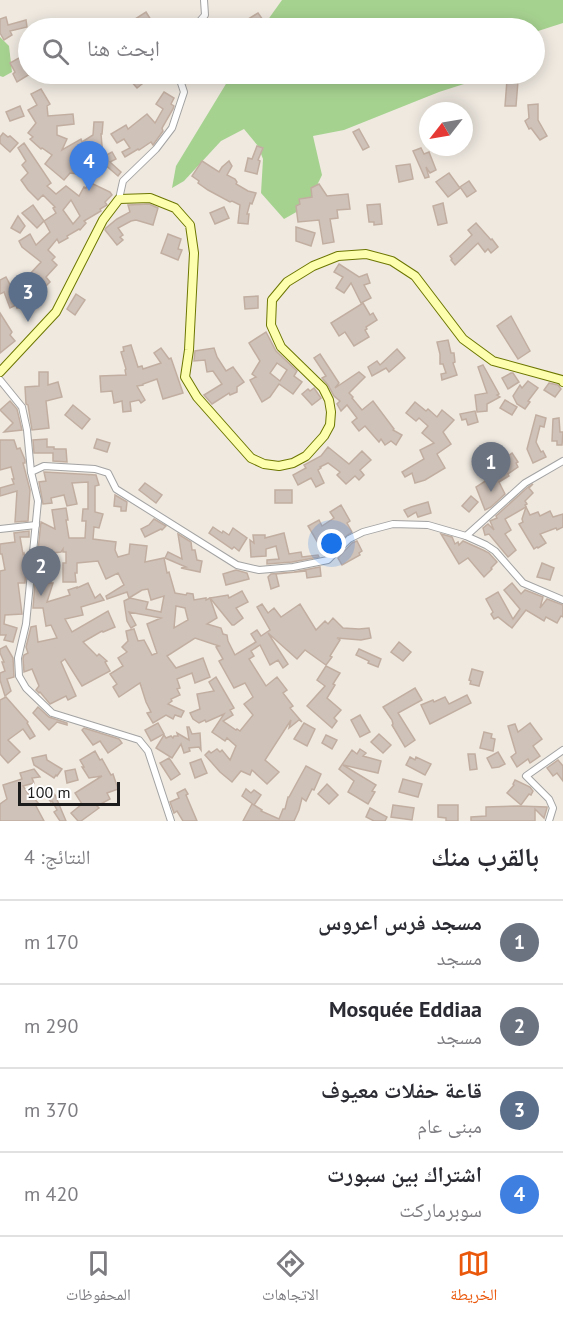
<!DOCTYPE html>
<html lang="ar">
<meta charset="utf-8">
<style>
:root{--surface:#fff;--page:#f2f2f3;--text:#2b2b33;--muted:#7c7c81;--line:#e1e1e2;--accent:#ea580c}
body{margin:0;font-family:"PT Sans","Noto Naskh Arabic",sans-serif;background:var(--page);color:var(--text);direction:rtl}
.compass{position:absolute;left:419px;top:102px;width:54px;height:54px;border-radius:50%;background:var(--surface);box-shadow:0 3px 15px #0003;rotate:239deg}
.scale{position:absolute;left:18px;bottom:15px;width:102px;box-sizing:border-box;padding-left:6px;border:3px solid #1c1c1c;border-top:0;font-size:16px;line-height:21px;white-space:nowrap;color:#1c1c1c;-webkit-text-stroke:4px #fff;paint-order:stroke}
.you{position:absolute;left:332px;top:544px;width:21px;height:21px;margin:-15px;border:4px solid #fff;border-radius:50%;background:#1a73e8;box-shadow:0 0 0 9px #1a73e833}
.badge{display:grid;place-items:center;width:39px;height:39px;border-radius:50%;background:var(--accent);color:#fff;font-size:20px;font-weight:700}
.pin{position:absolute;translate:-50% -50px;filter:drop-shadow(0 2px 3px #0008)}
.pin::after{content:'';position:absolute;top:32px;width:21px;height:18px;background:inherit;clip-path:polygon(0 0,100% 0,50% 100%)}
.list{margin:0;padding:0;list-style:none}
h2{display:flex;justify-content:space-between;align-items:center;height:78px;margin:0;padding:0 24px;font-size:26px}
h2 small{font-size:20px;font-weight:400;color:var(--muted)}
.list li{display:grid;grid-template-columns:39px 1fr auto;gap:18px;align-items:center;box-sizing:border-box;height:84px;padding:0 24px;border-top:2px solid var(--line)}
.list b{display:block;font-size:22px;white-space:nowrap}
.list p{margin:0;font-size:20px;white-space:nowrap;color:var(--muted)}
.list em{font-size:20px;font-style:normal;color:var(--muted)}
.icon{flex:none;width:33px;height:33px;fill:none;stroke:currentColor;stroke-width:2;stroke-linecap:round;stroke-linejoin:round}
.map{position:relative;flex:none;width:563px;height:821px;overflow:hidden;direction:ltr}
.search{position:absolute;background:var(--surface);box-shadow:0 3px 15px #0003;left:18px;right:18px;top:18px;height:66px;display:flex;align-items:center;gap:15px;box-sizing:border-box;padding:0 21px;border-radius:33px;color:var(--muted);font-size:22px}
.sheet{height:414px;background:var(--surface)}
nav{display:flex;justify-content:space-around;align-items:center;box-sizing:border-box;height:84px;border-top:2px solid var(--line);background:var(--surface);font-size:16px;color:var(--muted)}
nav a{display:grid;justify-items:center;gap:3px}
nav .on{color:var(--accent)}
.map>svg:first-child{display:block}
.forest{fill:#a6d290}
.building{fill:#cfc2b9;stroke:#c2aea1;stroke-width:1.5;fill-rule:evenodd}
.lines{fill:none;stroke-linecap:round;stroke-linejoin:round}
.street-casing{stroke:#a3a3a3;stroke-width:8}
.secondary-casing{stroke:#6d7600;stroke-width:10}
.street{stroke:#fff;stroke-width:6}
.secondary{stroke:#fdffae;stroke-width:8}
</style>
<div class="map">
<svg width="563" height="821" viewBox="0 0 563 821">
<rect width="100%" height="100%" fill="#efe9e0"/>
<!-- forest -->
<g class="forest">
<path d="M282,0h281v23l-28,9 -1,-4h-272z"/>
<path d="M0,37l9,9 3,26 -9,5 -3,-1z"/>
<path d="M232,74h246l-11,9 -28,9 -95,38 -31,6 9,39 -15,31 -23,13 -23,-26 2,-34 -5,-13 -14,-17 -23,12 -37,40 -12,7 4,-22z"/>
</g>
<!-- building -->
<g class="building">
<path d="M146,12l5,8 -14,8h-16z"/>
<path d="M258,13l5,7 -11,8 -3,-5 -4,5h-13l7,-8 3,3z"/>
<path d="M6,17l2,8 18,-5 1,7 -17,4 2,4 -8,5 -4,-7v-14z"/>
<path d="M26,54l-3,7 5,13h2l-13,8 -4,-8 2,-2 -5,-9z"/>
<path d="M138,74h14l-7,4 2,2 -10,8 -7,-8z"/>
<path d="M507,80l11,1 -2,25h-11z"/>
<path d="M41,89l9,15 -3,2 1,10 25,-2 1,10 -17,2v9l10,4 -5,11 19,-11 1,3 11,-7 1,-13h9l-1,12h-1l2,23 9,-5 4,7 -6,3 11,10 -3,4 -29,-25 -5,5 3,3 -2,16 -15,-2 -6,7 -19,-16 7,-9 -10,-7 -1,1 -11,-10 3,-2 -5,-4 8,-10 -8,-13 9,-5 -6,-11z"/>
<path d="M164,92l10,6 -3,6 3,2 -1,3 -11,19 1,3 -10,14 -2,-3 -12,8 -1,-1 -13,8 -3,-5 8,-4 -6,-9 -7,4 -6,-9 15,-9 2,4 19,-15 8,9 8,-14 -7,-5z"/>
<path d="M538,104v16l9,16 -7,4 -9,-12 -2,1 -4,-8 4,-3 -1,-13z"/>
<path d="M20,106l4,10 -14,5 -4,-9z"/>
<path d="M359,129l10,18 -6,3 -10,-18z"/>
<path d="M3,133l5,4 2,-1 8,7 -8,9 -10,-9v-6z"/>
<path d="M24,143l27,40 -4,3 9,8 10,-8 13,10 5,-9 2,1 3,-6 21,10 2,3 -7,7 2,3 -7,4 1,2 -17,10 2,2 -6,7 -1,-1 -12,7 1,2 -9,5 -2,-4 -9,11 7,7 -3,3 5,5 -11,12 4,5 -5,5 -6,-6 -2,2 -8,-8 12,-13 -19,-15 -3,-6 11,-7 6,11 14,-13 -6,-11 -7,7 -15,-15 11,-8 11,16 12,-8 -3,-5 2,-1 -12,-12 -5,5 -10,-10 -7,-10 7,-7 -6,-8 4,-4 -8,-13zM71,200l9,16 -7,8 -10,-14z"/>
<path d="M257,146l6,2 -5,12 2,1 -3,13 -12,-3 3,-13 4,1z"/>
<path d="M421,148l3,6 5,-2 7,18 -6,3 -4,-6 3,10 -4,1 -12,-27z"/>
<path d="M202,161l17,11 3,-5 7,-6 3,5 -5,9 8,4 2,3 -1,2 12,7 8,2 -4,11 -2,-1 -3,11h2l-1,10 -10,-1 2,-18 -8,-4 -2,1 -22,-12 -10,-7 1,-2 -7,-5z"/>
<path d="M410,164l3,15 -14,3 -3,-16z"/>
<path d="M449,173l11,15 -12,9 -12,-15z"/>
<path d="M469,181l7,10 -9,6 -7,-10z"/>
<path d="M319,184l8,12 21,-2 2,15 -13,1 1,8 -8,1 4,23 -11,2 -4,-24 -21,2 -2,-16 4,-2 -1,-5 13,-2 -1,-9z"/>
<path d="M443,203l4,20 -9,2 -5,-19z"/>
<path d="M149,204l9,4 -5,17 -17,-5 -5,1 -13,7 5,7 -3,2 3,3 -6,5 -12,-15 1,-2 11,-9 13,-7 -2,-7z"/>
<path d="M380,204l2,20 -8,1v-3h-5l-2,-17z"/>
<path d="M224,207l5,11 -14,6 -5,-11z"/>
<path d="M18,216l7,10 -5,7 -9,-5z"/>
<path d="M476,223l15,17 1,-1 6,8 -7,6 -3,-4 -3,3 -7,-9 -23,22 -4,-5 1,-1 -2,-3 22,-21 -4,-5z"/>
<path d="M296,227l19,6 -4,13 -15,-5z"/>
<path d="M168,234l13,5 -3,10 4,1 -4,10 -17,-7z"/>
<path d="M339,264l20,13 8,-3 3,9 -6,2 7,13 -10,5 -10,-20 -7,10 -8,-5 7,-11 -9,-5z"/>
<path d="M6,277l9,17 10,-4 5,14 -13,4 -1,-3 -6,3 -6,-16 -4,2v-14z"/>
<path d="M76,294l9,6 -10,15 -8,-6z"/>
<path d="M258,296v12l-13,1 -1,-12z"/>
<path d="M363,303l7,12 3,-2 4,7 -11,7 1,2 -2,1 4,7 -15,9 -9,-14 -6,4 -8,-13z"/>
<path d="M0,313l12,19 -2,3 5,6 -15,12z"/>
<path d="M511,316l19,35 -12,8 -21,-33z"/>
<path d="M266,332l10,19 21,20 -3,5 8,6 -9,12 -14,-10 -9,13 -8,5 -12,-22 6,-3 -4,-3 8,-13 -11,-18zM277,363l10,7 -7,11 -10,-8z"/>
<path d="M448,340l3,13h3l1,9 -2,1 4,12 -15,5 -1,-6 5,-1 -3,-9h-3v-10l-3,-12z"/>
<path d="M131,345l7,22 4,-1 1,3 18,-6 -7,-10 7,-5 8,11 2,-1 12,35 -20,6 -6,-20 -14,5v1l-6,1 8,14 -4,3 -2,-3 -9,2 1,9 -8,1 -1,-11 -8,2 -2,-12 -11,1 -1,-16 26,-1 -1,-5 1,-1 -5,-17 3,-1 -1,-4z"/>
<path d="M214,348l3,9 9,14 7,-4 11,15 -7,5v5l-7,3 -1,-2 -17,11 -8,-9 18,-11 -9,-13 -6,1 -2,-12 -11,1 1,-10z"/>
<path d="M397,349l8,9 -16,14 -3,-4 -14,8 -4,-9 9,-6 3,4z"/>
<path d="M320,354l19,29 -4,5 24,-16 6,5 -16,16 4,4 -1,1 10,12 11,-9 21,28 -1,1 9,5 -6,10 -5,-4 -6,4 -4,-6 -2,3 -14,-16 -6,5 -7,-9 5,-4 -10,-13 -6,6 -4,-7 3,-3 -6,-5 -6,-11 -6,-7 4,-2 -12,-18z"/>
<path d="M483,365l16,29 -2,1 3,2 -13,7v7l-10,1 -2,-17 12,-2 -9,-26z"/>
<path d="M39,372h9v13l10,-3 4,15 -16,4 3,27 -17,2 -4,-25 -2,-1 -1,-17 14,-1z"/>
<path d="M511,373h2l6,9 -11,7 -6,-11z"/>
<path d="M528,381l10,7 -10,13 2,1 -5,7 -8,-5 -4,-8 7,-11 2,3z"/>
<path d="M549,383l9,2 3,4 -6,8 -11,-7z"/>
<path d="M314,388l7,10 -9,7 -10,-11 6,-5 2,2z"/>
<path d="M505,400l12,7 -5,8 -12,-7z"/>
<path d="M10,401l7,8 5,21 -18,2 9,-9 -13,-13z"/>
<path d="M415,402l11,9 2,-2 9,8 5,-7 12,10 -11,12 8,12 -14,10 8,14 -20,12 -10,3 -3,-10 -7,4 -3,-5 22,-13 -4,-9 14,-7 -12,-10 6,-7 -9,-8 -3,3 -10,-8z"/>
<path d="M73,405l17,14 -8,10 -17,-14z"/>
<path d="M475,411l3,11 -10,3 -2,-6 -4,1 -2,-6z"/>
<path d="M536,415l10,3 -2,9 -4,-1 -4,16 5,10 2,-1 3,6 -13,6 -6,-14z"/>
<path d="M559,418l1,14h3l-1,13h-5v-4h-5l1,-22z"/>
<path d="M47,439v8h7v2h12l1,13 -14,-1v-8h-19l-1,-13z"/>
<path d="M97,439l13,4 -3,9 -13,-4z"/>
<path d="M0,440h14l3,9 3,-1 5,12v3h-2l7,27 -2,31 -13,1 2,-31 -17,5v-8l14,-4 -2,-5h2l-3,-12 -11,3z"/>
<path d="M328,447l21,17 13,-13 9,9 -11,10 4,5 -5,5 -4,-4 -9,8 -9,-9 3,-3 -12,-9 -8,4 1,1 -3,2 6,13 -8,4 -5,-9 -13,7 -5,-10 13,-7 -2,-3 17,-9z"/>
<path d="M512,453l6,9 -2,1 2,4 -10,7 1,2 -10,6 6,12 -14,13 -6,3 -9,-23 22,-14 -1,-1 9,-6 -4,-5z"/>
<path d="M44,472l52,3 3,10 -4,1v26l8,2 -4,14 -5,-1 -1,12 23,3 -1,8 3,7 11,-3 1,-10 17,2 -2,16 19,-4 3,15 2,-1 6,21 11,2 1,-2 6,1 1,6 12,-2v2l4,-2 7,20 -10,6 14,4 2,6 4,1 1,6 7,14 21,-13 -5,-8 6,-4 4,6 9,-6 -13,-23 5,-3 6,9 6,-5 7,9 19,-13 16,26 9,-9 3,3 5,-6 10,10 16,1 10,-1 2,10 -10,2 -24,-2 3,2 -10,16 2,1 -6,8 -21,-15 -8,9 -29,-26 20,31 -5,4 -5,-8 -8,5 -10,-20 -9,6 3,5 -5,3 17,27 11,-9 10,13 -4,3 10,13 -3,2 12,14 -3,-2 -10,8 2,-8 -26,40 14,12 -12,12 -15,-14 -2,5 -9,-4 -9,11 -12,-10 -15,-17 4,-4 2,2 6,-4 3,3 2,-2 8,10 6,-14 -9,-8 -2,3 -13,-9 12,-18 -18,8 -1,-2 -6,3 -6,-4 -3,-6 10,-4 -3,-15 17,-3 -5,-9 7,-5 18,31 -4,2 3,5 -10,6 13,9 1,-1 3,2 13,-16 -9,-11 9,-7 -8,-14 -11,5 -15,-27 4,-2 -7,-12 3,-1 -24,-8 -28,18 9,12 27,-10 7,19 -15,6 -3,-10 -15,6 3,9 -3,1 3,6 -9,4 1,2 -4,3 16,7 -3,6 -6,-2 -2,4 -7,-4 -13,8 -6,-10 4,-1 -5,-10 -6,-19 -21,14 -6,-10 4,-3 -7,-10 13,-8 -5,-8 9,-6 -5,-5 6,-6 -2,-10 8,-2 4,12 6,-1 8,15 5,-2 -10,-29 14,-6 -32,-6 7,13 -5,3 -4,-7 -3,-20 6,-3 18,4 -2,7 15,3 3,-16 -13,4 -3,-11 -6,1 -13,8 -2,-6 -20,7 -1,-3 18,-11 -6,-12 -12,6 -8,-18 -21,2v10h-2l1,9h-13v-19h3v-11h-3v-3l-2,3 -9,1v8l-15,-1 4,-38 14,7 -3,-19 14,-2 2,12h-2l3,18h16l1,-17h-4l1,-12h5v-27l-16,1 5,21 -10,2 -3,-11 -13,3 1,5 -9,1 -4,-22 7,-1zM176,606l9,2 3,12 -14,8z"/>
<path d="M145,483l17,12 -6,8 -17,-13z"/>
<path d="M533,484l-4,4 4,5 -8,8 2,3 -2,1 1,2 -21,12 6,11 -6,4 11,16 -8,7 -19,-23 -4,1 -2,-7 5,-4 6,6 -4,-9 7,-3 -1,-2 32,-29z"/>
<rect x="275" y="490" width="17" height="13"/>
<path d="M115,495l12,7 -1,9h-5v-4l-7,-1z"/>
<path d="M471,496l7,6 -9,10 -7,-6z"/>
<path d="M428,502l3,11 -13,4 -2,-5 -8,5 -4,-7 7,-3z"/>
<path d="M341,505l9,16 -3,2 5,9 -10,7 -4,-6 -7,5 -2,-2 -11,7 -10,-17 11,-6 3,6 12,-8 -4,-6z"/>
<path d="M526,507l4,8 8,-3 2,4 10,-5 3,6 10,-3v13l-6,3 -1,-2 -16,6 6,9 -8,5 -1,-1 -3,2 -15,-25 4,-2 -1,-3z"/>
<path d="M154,519l12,7 -4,4 -1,-1 -16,8 -4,-8 8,-4z"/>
<path d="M213,527l9,6 1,-2 6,4 4,-7 14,10 -8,13 -5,-4 -2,2 -23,-16z"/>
<path d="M29,531v6h-9l3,17 1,-1 2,10 -1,20h-7l4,31 -17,1 -1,9 13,4 -4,14 -9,-2 2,-5h-6v-64l5,-1 -3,-16h-2v-10l15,-2 -1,-9z"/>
<path d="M284,533l5,21 12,-2 1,5 16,-2 1,2 -27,5 -25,2v-4l12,-1 -3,-13 -10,3v7l-15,1 -1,-17 4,3 -1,-8h12v3z"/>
<path d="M178,534l13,8 1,8h3l2,10 5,1 -2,11 -19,-4 5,-1 -21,-9 3,-6 14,7z"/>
<path d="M441,534l11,3 3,7 3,-2 1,3 4,-4 20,9 6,3 8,9 -6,6 1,1 -8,8 -16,-19 -9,6z"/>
<path d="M357,541l5,10 -3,2 1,2 -18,10 -4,-7 14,-15z"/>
<path d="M542,563l12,5 -4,12 -13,-3z"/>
<path d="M320,567l1,9 -14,2 -1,-7 -30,3 3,12 -8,3 -3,-12 3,-3 23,-2z"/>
<path d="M236,570l11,3 2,6 -23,6 -3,-11z"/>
<path d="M35,583h18l-6,19 23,-7 -2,-5 9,-3v1l11,-5 7,15 5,-4 4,6 -23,7 2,8 -18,4 7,13 36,-21 7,16 -12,5 -1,-1 -19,11 14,14 2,-2 8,7 -2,1 5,9 -28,15 -17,-27 -4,3 15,34 -8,4 -2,-4 -16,8 -10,-12 -1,1 -3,-3 3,-4 -7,-17 -8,3 -1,-14 1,-3 4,-2 -2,-6 5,-20 5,-1 2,16 19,-4 -6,-13 -5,1 -3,-18h-10z"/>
<path d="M512,583l9,11 4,-4 18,7 -3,11 7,-9 16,6v12l-2,-1 -4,7 -11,-6 -2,4 -18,-11 -14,18 -14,-11 -4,2 -3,-5 2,-2 -7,-13 12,-7 15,27 7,-10 -16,-19z"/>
<path d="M242,591l6,11 -12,6 7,10 -9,7h-2l-22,-27 18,-3 1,3z"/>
<path d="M399,642l12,10 -8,9 -12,-9z"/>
<path d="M6,646l7,12 1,19 -7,2 4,12 -6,5 -5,-16v-7l5,-2 -3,-9h2l-4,-9v-4z"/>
<path d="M359,649l22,10 -3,8 -10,-4 1,-2 -13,-6z"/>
<path d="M326,666l14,7 -7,11 2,1 -8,13 14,12 -7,8 3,3 -5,7 -25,-22 18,-20 -8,-6z"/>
<path d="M472,669l11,3 -4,14 -9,-2 1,-3 -2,-1z"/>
<path d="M415,688l7,12 -24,13 17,27 -10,7 -13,-22 1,-1 -1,-4 -9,-13z"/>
<path d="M467,695l4,8 -41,21 -9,-19 12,-5 1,2 11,-5 4,7z"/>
<path d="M6,697l22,25 -1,1 8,13 -5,3 -7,-10 -15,11 12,12 -12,11 -8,-9v-54z"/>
<path d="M38,707l11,10 18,6v2l-10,-3 -8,8 -16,-17z"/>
<path d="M360,715l10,17 -10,5 -9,-17z"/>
<path d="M158,723l6,11 -13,7 -6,-11z"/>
<path d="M304,723l11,6 -8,17 -13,-7z"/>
<path d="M530,723l12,16 -9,7 7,10 -10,7 -2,-4 -11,8 -6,-10 5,-4 -8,-27 7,-2 3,8z"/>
<path d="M187,727h2l3,7 8,-1 1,17 -2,-3 -10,1 1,3 -6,2 -3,-9 -9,14 -16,-10 8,-13 2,3 5,-2 2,2 1,-2h4l-1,-3 12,7z"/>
<path d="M84,728l35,11 3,4 -14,10 -8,-12 -7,4 -11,-15z"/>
<path d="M484,732l8,2 -1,4 4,1 -2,12 -13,-3z"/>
<path d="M379,734l12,11 -8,8 -12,-11z"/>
<path d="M326,735l11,5 -5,9 -10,-6z"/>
<path d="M360,749l6,4 -3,3 18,5 -3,12 -35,-8 33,20 -4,6 3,1 -7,12 -20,-12 6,-11 -15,-12 13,-19 5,4z"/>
<path d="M95,751l5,9 2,-1 9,16 2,-1 5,15 -11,4 3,6 -13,7 2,2 -18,13h-3l-7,-8 11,-9 -7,-11 27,-17 -13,2 -7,-11h2l-4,-7z"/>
<path d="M498,752l7,12 -6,3 -7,1 -5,-10z"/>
<path d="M468,754h7l2,15 -7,1z"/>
<path d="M46,755l1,5 15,9 -5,7 -1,-1 -2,3 -20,-13 -2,-7z"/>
<path d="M410,757l5,3 1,-3 15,7 -6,11 -19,-10z"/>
<path d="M169,758l11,16 -9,6 -11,-17z"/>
<path d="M201,759l6,14 -12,5 -5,-15z"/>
<path d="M558,760l5,6v15l-6,-8 -4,3 -6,-8z"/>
<path d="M306,766l15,8 -7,16 -2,-1 -6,12 -4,-3 -3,12 -5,11h-51l9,-17 2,1 -12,-9 4,-7 5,4 3,-3 7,5 -7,10 8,5 -1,1 18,8 4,-10h2l3,-12h1z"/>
<path d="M34,769l6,8 -8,1 2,5 -11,3 8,12 2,-1 6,7 -3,2 8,15h-44v-17l7,-5 -4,-14 19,-6 -2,-6z"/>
<path d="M75,769l3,11 -11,3 -2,-12z"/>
<path d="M403,779l19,5 -4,13 -19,-5z"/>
<path d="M515,780l15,7 3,4 -2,4 -2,-1 -8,11 -14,-12 7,-8 -1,-1z"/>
<path d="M327,784l11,11 -9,9 -11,-10z"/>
<path d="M50,789l5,6 11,26h-6l-6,-9 3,-2 -5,-9 -1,1 -7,-9z"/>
<path d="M185,789l3,5 -2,1 11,26h-14l-6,-10 -3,2 -4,-11 9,-4 -2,-5z"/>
<path d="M393,805l21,3 -2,12 -21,-3z"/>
<path d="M438,805h20v16h-12v-3l-8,-1z"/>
<path d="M518,806l29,1v1l-3,10 -9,-9v12h-64v-4l15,-1v-9z"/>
<path d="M370,808l17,9 -2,4h-11l-8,-4z"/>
</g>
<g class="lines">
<defs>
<g id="street">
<path d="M194,28l11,-13 -1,-15"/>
<path d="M119,199l4,-18 33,-32 16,-21 12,-36 -6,-18"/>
<path d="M0,380l22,27 5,23 4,42 7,29 -12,123 -8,34 1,18 7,12 26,25 87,27 9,11 23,70"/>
<path d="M31,472l13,-6 51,3 13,4 8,16 121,76 22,5 34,-3 35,-7 21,-21 14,-7 30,-8 35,1 38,11 59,-53 38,-22"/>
<path d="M0,529l36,-4"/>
<path d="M466,536l20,9 9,6 28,32 40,17"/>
<path d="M549,821l4,-13 -4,-9 -23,-23 37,-26"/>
</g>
<path id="secondary" d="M0,372l56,-60 47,-92 16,-21 31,-1 25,10 15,17 4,28 -5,97 -4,27 12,20 54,61 13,6 15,2 14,-3 13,-7 18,-20 6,-11 1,-13 -2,-12 -6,-12 -42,-41 -10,-22 1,-25 15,-18 26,-16 25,-10 28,-2 26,7 23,15 48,63 30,22 69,19 1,2"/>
</defs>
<!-- street casing -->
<use href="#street" class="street-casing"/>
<!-- secondary casing -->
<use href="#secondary" class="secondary-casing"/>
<!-- street -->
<use href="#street" class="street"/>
<!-- secondary -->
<use href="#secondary" class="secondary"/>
</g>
</svg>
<svg class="compass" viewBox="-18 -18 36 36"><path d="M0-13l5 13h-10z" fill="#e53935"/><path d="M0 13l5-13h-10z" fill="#7c7c81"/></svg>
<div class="scale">100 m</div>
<div class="you"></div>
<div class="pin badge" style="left:491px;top:492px;background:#6b7280">1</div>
<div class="pin badge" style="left:41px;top:596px;background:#6b7280">2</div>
<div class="pin badge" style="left:28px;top:322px;background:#5c6f8a">3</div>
<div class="pin badge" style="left:89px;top:191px;background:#3f7fe0">4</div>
<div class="search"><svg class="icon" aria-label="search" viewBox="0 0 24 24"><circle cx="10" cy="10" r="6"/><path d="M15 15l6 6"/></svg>ابحث هنا</div>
</div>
<section class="sheet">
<h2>بالقرب منك<small>النتائج: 4</small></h2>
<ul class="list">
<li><span class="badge" style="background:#6b7280">1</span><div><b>مسجد فرس اعروس</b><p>مسجد</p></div><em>170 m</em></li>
<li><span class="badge" style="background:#6b7280">2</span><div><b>Mosquée Eddiaa</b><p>مسجد</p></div><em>290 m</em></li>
<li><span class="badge" style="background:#5c6f8a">3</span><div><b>قاعة حفلات معيوف</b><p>مبنى عام</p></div><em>370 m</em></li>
<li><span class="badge" style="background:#3f7fe0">4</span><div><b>اشتراك بين سبورت</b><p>سوبرماركت</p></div><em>420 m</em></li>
</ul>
</section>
<nav>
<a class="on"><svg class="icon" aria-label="map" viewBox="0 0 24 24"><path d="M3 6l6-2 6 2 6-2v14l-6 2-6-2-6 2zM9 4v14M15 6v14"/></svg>الخريطة</a>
<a><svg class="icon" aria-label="directions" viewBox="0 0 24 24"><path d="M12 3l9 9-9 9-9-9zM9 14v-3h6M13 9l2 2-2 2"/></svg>الاتجاهات</a>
<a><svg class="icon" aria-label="saved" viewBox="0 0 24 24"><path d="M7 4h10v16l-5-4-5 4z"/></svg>المحفوظات</a>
</nav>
